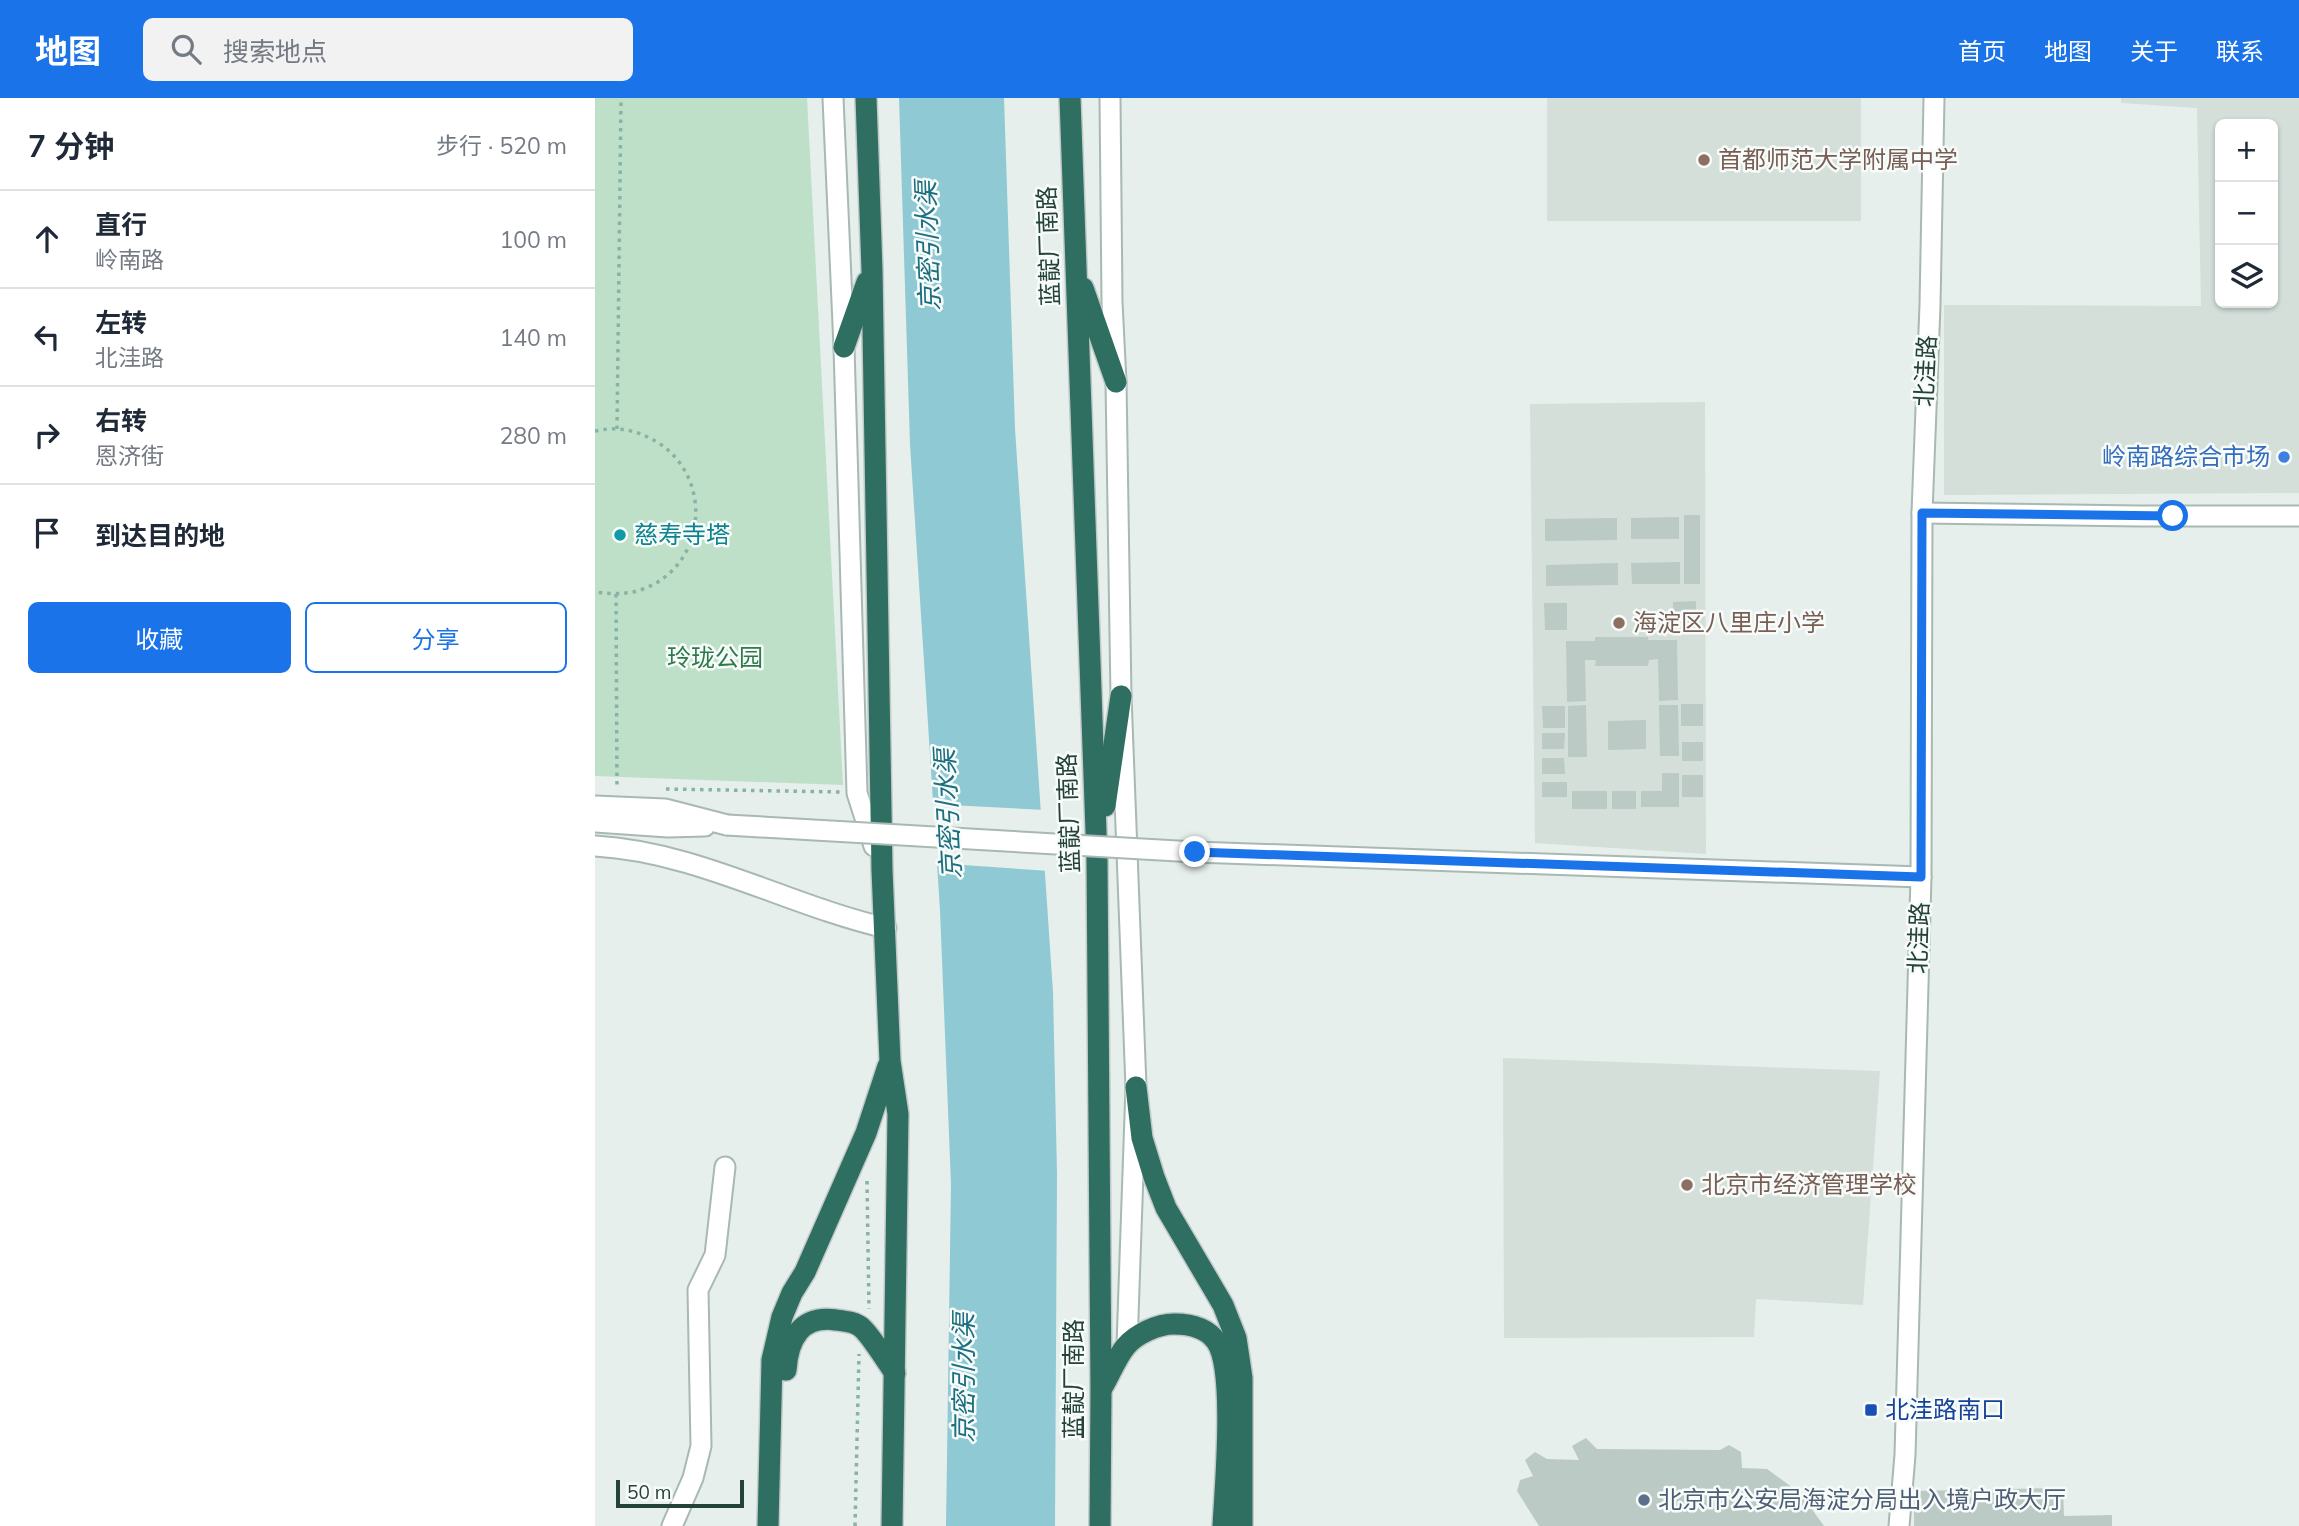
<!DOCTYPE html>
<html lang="zh">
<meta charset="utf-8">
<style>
:root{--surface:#fff;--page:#f2f2f3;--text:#1f2937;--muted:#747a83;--line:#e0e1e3;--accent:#1a73e8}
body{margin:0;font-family:Mulish,"Noto Sans SC",sans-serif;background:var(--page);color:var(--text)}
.controls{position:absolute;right:21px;top:21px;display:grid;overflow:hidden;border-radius:10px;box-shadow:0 2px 5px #0004}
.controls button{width:63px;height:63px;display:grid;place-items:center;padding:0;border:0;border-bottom:2px solid var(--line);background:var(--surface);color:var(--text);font:35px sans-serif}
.scale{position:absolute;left:21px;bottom:18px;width:128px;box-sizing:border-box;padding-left:7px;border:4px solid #24423a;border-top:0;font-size:19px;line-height:24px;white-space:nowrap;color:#24423a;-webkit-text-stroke:5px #f7fbf9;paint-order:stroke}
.stop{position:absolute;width:21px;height:21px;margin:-16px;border:5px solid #1a73e8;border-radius:50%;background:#fff}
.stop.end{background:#1a73e8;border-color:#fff;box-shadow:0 2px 7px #0008}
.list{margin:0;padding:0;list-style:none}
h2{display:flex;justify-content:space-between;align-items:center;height:91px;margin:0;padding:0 28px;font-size:30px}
h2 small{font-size:23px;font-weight:400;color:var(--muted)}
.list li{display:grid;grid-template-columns:46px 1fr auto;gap:21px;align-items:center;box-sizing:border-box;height:98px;padding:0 28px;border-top:2px solid var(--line)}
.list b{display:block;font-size:26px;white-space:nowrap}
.list p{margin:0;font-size:23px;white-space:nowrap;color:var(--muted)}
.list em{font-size:23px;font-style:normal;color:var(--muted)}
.actions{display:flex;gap:14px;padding:21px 28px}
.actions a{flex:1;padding:16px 0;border:2px solid var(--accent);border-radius:10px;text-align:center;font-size:24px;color:var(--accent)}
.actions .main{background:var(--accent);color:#fff}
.icon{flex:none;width:38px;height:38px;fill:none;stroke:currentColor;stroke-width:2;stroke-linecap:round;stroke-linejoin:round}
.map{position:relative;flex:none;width:1704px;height:1428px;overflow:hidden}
header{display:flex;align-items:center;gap:42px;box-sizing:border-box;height:98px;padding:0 35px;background:var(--accent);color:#fff}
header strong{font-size:33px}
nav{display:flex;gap:38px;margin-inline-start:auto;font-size:24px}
.search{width:490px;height:63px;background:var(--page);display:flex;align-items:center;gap:18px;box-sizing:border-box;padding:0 24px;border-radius:10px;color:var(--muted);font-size:26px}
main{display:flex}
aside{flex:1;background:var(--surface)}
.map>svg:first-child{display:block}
.built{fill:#d4dfda;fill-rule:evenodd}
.green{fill:#bfe0c8}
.water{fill:#8ec9d4}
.pier{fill:#e6efeb}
.building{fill:#bbcac4}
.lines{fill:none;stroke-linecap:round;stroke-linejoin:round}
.minor-casing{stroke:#a8b8b2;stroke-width:23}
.highway-casing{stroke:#c2cac8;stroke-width:24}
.path{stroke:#86b3a5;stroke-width:3.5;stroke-dasharray:3.5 5;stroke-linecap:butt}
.minor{stroke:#fff;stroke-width:19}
.highway{stroke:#2f6f62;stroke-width:21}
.minor-bridge-casing{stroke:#a8b8b2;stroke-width:23;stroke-linecap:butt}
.minor-bridge{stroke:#fff;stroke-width:19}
.route{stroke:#1a73e8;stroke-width:9}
.education-dot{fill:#8d6e63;stroke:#f7fbf9;stroke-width:2.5}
.shop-dot{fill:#3f7fe0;stroke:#f7fbf9;stroke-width:2.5}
.culture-dot{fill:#0f9aa8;stroke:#f7fbf9;stroke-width:2.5}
.transit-dot{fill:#1a4fb4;stroke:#f7fbf9;stroke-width:2.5}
.service-dot{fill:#5c6f8a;stroke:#f7fbf9;stroke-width:2.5}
.labels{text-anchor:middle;stroke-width:5;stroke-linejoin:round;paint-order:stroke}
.education-label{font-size:24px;fill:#785e54;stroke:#f7fbf9;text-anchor:start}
.street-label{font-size:24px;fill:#24423a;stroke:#f7fbf9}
.shop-label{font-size:24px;fill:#366cbe;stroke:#f7fbf9;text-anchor:end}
.culture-label{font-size:24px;fill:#0d838f;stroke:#f7fbf9;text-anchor:start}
.park-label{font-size:24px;fill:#2d7a4b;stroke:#f7fbf9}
.transit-label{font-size:24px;fill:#164399;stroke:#f7fbf9;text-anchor:start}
.service-label{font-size:24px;fill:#4e5e75;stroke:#f7fbf9;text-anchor:start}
.water-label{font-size:26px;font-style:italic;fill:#1c6f80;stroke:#f7fbf9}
</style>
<header>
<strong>地图</strong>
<div class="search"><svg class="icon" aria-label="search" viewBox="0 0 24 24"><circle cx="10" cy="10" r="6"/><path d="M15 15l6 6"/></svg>搜索地点</div>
<nav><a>首页</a><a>地图</a><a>关于</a><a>联系</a></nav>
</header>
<main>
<aside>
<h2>7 分钟<small>步行 · 520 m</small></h2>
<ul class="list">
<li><svg class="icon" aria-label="ahead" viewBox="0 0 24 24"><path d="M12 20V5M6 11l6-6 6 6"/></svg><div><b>直行</b><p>岭南路</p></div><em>100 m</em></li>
<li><svg class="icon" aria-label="left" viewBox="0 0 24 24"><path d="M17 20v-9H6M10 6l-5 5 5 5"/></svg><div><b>左转</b><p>北洼路</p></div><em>140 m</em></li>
<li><svg class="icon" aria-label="right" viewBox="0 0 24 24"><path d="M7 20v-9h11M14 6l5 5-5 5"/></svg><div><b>右转</b><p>恩济街</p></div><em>280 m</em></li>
<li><svg class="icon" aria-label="arrive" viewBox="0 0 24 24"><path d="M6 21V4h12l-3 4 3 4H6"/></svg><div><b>到达目的地</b></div></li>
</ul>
<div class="actions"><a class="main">收藏</a><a>分享</a></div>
</aside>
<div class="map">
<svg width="1704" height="1428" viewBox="0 0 1704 1428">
<rect width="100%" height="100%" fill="#e6efeb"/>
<!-- built -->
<g class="built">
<rect x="952" y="0" width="314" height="123"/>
<path d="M1526,0h178v395l-355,2v-190l257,1 -4,-198 -76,-5zM1625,26h53v179h-53z"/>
<path d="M1110,304l1,452 -171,-11 -5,-439z"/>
<path d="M908,960l377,13 -17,234 -107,-6 -2,38 -250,1z"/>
</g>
<!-- green -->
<path class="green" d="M0,0h212l36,687 -248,-9z"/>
<!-- water -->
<path class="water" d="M304,0h105l11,331 38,563 4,182 -2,352h-109l5,-342 -11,-274 -30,-466z"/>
<!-- pier -->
<path class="pier" d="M335,706l115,6 4,61 -115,-8z"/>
<!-- building -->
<g class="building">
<rect x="1089" y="417" width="16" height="69"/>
<path d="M1084,419v22h-48v-21z"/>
<path d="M1022,420v22l-72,1v-22z"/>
<path d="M1085,464v22h-48l-1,-21z"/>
<path d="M1023,465v22l-72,1v-21z"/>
<path d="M1101,503v27h-22l-1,-26z"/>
<path d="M949,505h23v27h-22z"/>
<path d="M1000,539h53v3h29l1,60 -19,1 -1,-42 -9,1 -1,6h-53l1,-6h-11l1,41 -19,1 -1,-61h29z"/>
<rect x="1086" y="606" width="22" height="22"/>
<path d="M991,607l1,52h-19v-51z"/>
<path d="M1064,607h19l1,51h-19z"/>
<path d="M947,608h23v22h-22z"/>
<path d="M1051,622v29l-38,1v-29z"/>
<path d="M947,635h23l-1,16h-22z"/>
<rect x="1087" y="644" width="21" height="19"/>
<path d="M947,660h22l1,16h-23z"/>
<path d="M1067,675h17v34h-38v-16h21z"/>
<rect x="1087" y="677" width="21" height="22"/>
<rect x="947" y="684" width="25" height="15"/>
<rect x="977" y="693" width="35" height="18"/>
<rect x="1017" y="693" width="24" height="18"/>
<path d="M991,1340l11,11 123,1 9,-5 12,7 1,16 25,1 33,24 24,33h-285l-22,-35 3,-11 13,-4 -8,-16 10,-8 12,7 32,1 -7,-14z"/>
<path d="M1468,1390l1,28 48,-1v11h-198v-35z"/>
</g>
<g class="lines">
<defs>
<g id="minor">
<path d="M238,0l11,249 13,446 17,53"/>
<path d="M515,0l2,204 4,80 5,314 15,391 -9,258"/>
<path d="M1327,415l217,3h160"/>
<path d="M0,708l70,3 62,16"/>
<path d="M0,724l73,5 37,-1"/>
<path d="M0,748c103,6 192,59 291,82"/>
<path d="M600,754l726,25"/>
<path d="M77,1428l21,-48 8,-32 -3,-156 17,-35 10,-88"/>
<path d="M1304,1428l6,-71 16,-578 1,-364 8,-208 4,-207"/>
</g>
<g id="highway">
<path d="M271,0l6,172 10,600 8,191 8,53 -6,412"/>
<path d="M475,0l27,762 4,530 -1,136"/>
<path d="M488,190l33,94"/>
<path d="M249,249l23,-65"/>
<path d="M510,708l16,-110"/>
<path d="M541,989l6,51 12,39 12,31 57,97 13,33 6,40v148"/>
<path d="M191,1272c2,-31 15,-55 50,-50 9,1 20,2 26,8 10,9 24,33 33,45"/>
<path d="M507,1290c8,-13 14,-30 24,-42 10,-12 32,-22 48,-22 16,0 32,3 42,17 20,27 9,147 7,185"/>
<path d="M173,1428l4,-166 10,-43 10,-24 13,-21 61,-139 22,-67"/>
</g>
</defs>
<!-- minor casing -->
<use href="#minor" class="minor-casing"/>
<!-- highway casing -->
<use href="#highway" class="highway-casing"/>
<!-- path -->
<g class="path">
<path d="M22,331l4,-331"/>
<path d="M0,333c7,-1 15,-3 21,-2 15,0 29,6 41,13 57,35 50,124 -14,147 -16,6 -32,5 -48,3"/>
<path d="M21,496l1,194"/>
<path d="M71,691l175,3"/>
<path d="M272,1083l2,128"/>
<path d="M260,1428l4,-172"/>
</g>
<!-- minor -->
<use href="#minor" class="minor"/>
<!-- highway -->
<use href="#highway" class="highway"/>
<defs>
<path id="minor-bridge" d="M132,727l468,27"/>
</defs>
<!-- minor-bridge casing -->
<use href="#minor-bridge" class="minor-bridge-casing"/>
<!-- minor-bridge -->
<use href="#minor-bridge" class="minor-bridge"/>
</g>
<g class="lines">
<!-- route -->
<path class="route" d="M600,754l726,25 1,-364 251,3"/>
</g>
<!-- markers -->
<g class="education-dot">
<circle cx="1109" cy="62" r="7"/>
<circle cx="1024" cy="525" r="7"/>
<circle cx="1092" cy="1087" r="7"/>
</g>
<circle class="shop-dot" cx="1689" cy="359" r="7"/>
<circle class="culture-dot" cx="25" cy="437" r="7"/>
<rect class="transit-dot" x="1269" y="1305" width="14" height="14" rx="3.5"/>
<circle class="service-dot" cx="1049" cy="1402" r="7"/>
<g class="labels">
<!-- education labels -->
<g class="education-label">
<text x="1123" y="70">首都师范大学附属中学</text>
<text x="1038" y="533">海淀区八里庄小学</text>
<text x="1106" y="1095">北京市经济管理学校</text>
</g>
<!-- street labels -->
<g class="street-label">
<text transform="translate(454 148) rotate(-92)" y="8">蓝靛厂南路</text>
<text transform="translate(1331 273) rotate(-87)" y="8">北洼路</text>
<text transform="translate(474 715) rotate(-92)" y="8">蓝靛厂南路</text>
<text transform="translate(1324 840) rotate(-88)" y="8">北洼路</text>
<text transform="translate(479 1281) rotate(-90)" y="8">蓝靛厂南路</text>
</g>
<!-- shop labels -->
<g class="shop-label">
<text x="1675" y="367">岭南路综合市场</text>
</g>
<!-- culture labels -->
<g class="culture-label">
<text x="39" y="445">慈寿寺塔</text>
</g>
<!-- park labels -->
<g class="park-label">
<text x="120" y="568">玲珑公园</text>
</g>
<!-- transit labels -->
<g class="transit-label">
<text x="1290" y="1320">北洼路南口</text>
</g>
<!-- service labels -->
<g class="service-label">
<text x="1063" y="1410">北京市公安局海淀分局出入境户政大厅</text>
</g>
<!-- water labels -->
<g class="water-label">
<text transform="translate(333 148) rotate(-92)" y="9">京密引水渠</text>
<text transform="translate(353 716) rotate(-93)" y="9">京密引水渠</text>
<text transform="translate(369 1280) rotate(-90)" y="9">京密引水渠</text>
</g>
</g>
</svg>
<div class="controls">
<button>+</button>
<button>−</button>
<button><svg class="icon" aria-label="layers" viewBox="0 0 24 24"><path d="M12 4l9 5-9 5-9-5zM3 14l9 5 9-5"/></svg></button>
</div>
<div class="scale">50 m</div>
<div class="stop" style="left:1578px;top:418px"></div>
<div class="stop end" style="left:600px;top:754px"></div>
</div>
</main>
